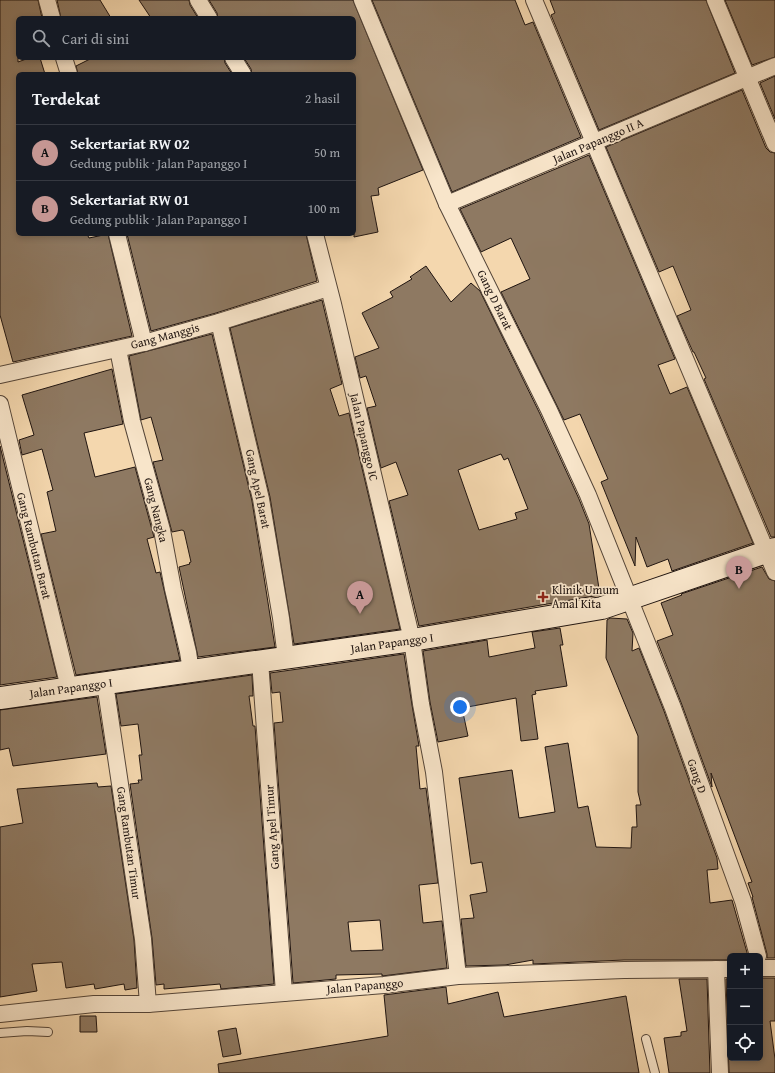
<!DOCTYPE html>
<html lang="id">
<meta charset="utf-8">
<style>
:root{--surface:#171b24;--page:#242831;--text:#f1f3f6;--muted:#9ea1a6;--line:#363941;--accent:#c59692}
body{margin:0;font-family:"Gentium Book Plus",serif;background:var(--page);color:var(--text)}
.controls{position:absolute;right:12px;bottom:12px;display:grid;overflow:hidden;border-radius:6px;box-shadow:0 2px 6px #0003}
.controls button{width:36px;height:36px;display:grid;place-items:center;padding:0;border:0;border-bottom:1px solid var(--line);background:var(--surface);color:var(--text);font:20px sans-serif}
.you{position:absolute;left:460px;top:707px;width:14px;height:14px;margin:-10px;border:3px solid #fff;border-radius:50%;background:#1a73e8;box-shadow:0 0 0 6px #1a73e833}
.badge{display:grid;place-items:center;width:26px;height:26px;border-radius:50%;background:var(--accent);color:#111;font-size:13px;font-weight:700}
.pin{position:absolute;translate:-50% -33px;filter:drop-shadow(0 1px 2px #0008)}
.pin::after{content:'';position:absolute;top:21px;width:14px;height:12px;background:inherit;clip-path:polygon(0 0,100% 0,50% 100%)}
.list{margin:0;padding:0;list-style:none}
h2{display:flex;justify-content:space-between;align-items:center;height:52px;margin:0;padding:0 16px;font-size:17px}
h2 small{font-size:13px;font-weight:400;color:var(--muted)}
.list li{display:grid;grid-template-columns:26px 1fr auto;gap:12px;align-items:center;box-sizing:border-box;height:56px;padding:0 16px;border-top:1px solid var(--line)}
.list b{display:block;font-size:15px;white-space:nowrap}
.list p{margin:0;font-size:13px;white-space:nowrap;color:var(--muted)}
.list em{font-size:13px;font-style:normal;color:var(--muted)}
.icon{flex:none;width:22px;height:22px;fill:none;stroke:currentColor;stroke-width:2;stroke-linecap:round;stroke-linejoin:round}
.map{position:relative;flex:none;width:775px;height:1073px;overflow:hidden}
.search{position:absolute;background:var(--surface);box-shadow:0 2px 6px #0003;left:16px;top:16px;width:340px;height:44px;display:flex;align-items:center;gap:10px;box-sizing:border-box;padding:0 14px;border-radius:6px;color:var(--muted);font-size:15px}
.panel{position:absolute;background:var(--surface);box-shadow:0 2px 6px #0003;left:16px;top:72px;width:340px;height:164px;border-radius:6px}
.map>svg:first-child{display:block}
.building{fill:#8e7962;stroke:#1f1410;fill-rule:evenodd}
.lines{fill:none;stroke-linecap:round;stroke-linejoin:round}
.lane-casing{stroke:#544538;stroke-width:10}
.street-casing{stroke:#544538;stroke-width:18}
.secondary-casing{stroke:#1f1410;stroke-width:24}
.lane{stroke:#f8e5ca;stroke-width:8}
.street{stroke:#f8e5ca;stroke-width:16}
.secondary{stroke:#f8e5ca;stroke-width:22}
.poi-dot{fill:#8f2418;stroke:#f8e5ca;stroke-width:1.5}
.labels{text-anchor:middle;stroke-width:3.5;stroke-linejoin:round;paint-order:stroke}
.street-label{font-size:12px;fill:#1f1410;stroke:#f8e5ca}
.poi-label{font-size:12px;fill:#1f1410;stroke:#f8e5ca;text-anchor:start}
</style>
<div class="map">
<svg width="775" height="1073" viewBox="0 0 775 1073">
<rect width="100%" height="100%" fill="#f4d7ae"/>
<filter id="stains"><feTurbulence type="fractalNoise" baseFrequency=".005" numOctaves="4"/><feColorMatrix values="0 0 0 0 .2 0 0 0 0 .09 0 0 0 0 .02 0 0 0 .5 -.17"/></filter>
<radialGradient id="worn" r=".72"><stop offset=".6" stop-color="#630" stop-opacity="0"/><stop offset="1" stop-color="#630" stop-opacity=".3"/></radialGradient>
<!-- building -->
<g class="building">
<path d="M0,0h38l4,18h-24v44l11,-4h11l5,16h-27v160h69l2,4 19,-4 24,102 -119,26 -13,-47z"/>
<path d="M57,0h43l11,18h-50z"/>
<path d="M139,0h50l1,5 8,13h-47z"/>
<path d="M209,0h144l70,170 -45,18 1,7 -8,1 7,36 -24,5v-163h-102l-1,-5 -7,-11h110v-40h-136l-1,-5z"/>
<path d="M372,0h143l10,25 8,-3 48,115 -129,55z"/>
<path d="M550,0h156l29,73 -136,57 -48,-115 4,-2z"/>
<path d="M725,0h50v57l-23,8z"/>
<path d="M92,58h132l1,5 7,11h-154l-2,-8z"/>
<path d="M775,76v43l-15,-36z"/>
<path d="M742,90l24,58 4,4 5,1v384h-4l-67,-158 2,-1 -12,-26h-1l-16,-36 14,-6 -18,-44 -14,6 -53,-125z"/>
<path d="M589,155l86,204 -17,6 12,29 17,-7 66,156 -81,28 -4,-12 -21,8 -11,-30 -1,29 -34,-84 7,-3 -28,-65 -16,6 -63,-128 29,-13 -19,-41 -30,14 -21,-43z"/>
<path d="M127,234h179l11,47 -101,32 -65,18z"/>
<path d="M426,266l25,36 20,-19 9,8 60,123 39,85 10,25 11,71 -181,31 -30,-125 19,-6 -12,-33 -15,6 -14,-60 9,-2 -10,-30 -6,2 -5,-21 24,-9 -17,-35 31,-16 -3,-5 22,-13 -2,-2zM501,454l3,6 4,-2 20,51 -13,4 2,6 -38,11 -21,-60z"/>
<path d="M322,300l20,84 -12,5 9,27 10,-3 51,216 -106,15 -24,-147 -40,-169z"/>
<path d="M212,334l40,167 23,146 -77,10 -19,-90 11,-3 -1,-1 2,-1 -7,-31 -2,-1 -10,2 -19,-70 10,-2 -12,-43 -10,3 -12,-64z"/>
<path d="M112,369l11,55 -39,9 11,44 40,-10 19,70 -7,2 9,34 4,-1 20,88 -104,15 -35,-141 15,-3 -9,-39 6,-2 -11,-41 -20,6 -3,-15 15,-5 -12,-40z"/>
<path d="M0,446l57,231 -57,8z"/>
<path d="M762,567l7,12 6,2v377h-8v-4l-15,-57h1l-5,-14 4,-1 -41,-109 1,14 -30,-82 -25,-64 16,-6 -12,-32 21,-8 -1,-1z"/>
<path d="M610,618l17,1 6,14 -1,18 7,-3 25,63 53,147 1,11 -11,1 3,33 22,-3 16,56h-18v4h-106l-91,4v-4l-28,5 -39,1 -5,-47 13,-1 -4,-23 17,-3 -5,-30 -11,2 -12,-86 53,-8 7,48 36,-6 -10,-65 23,-4 10,65 10,-2 8,41 35,1 1,-21h5l-1,-22h5l-3,-13v-56l-32,-78 1,-38z"/>
<path d="M560,628l3,17h-3l7,41 -32,5 1,3 -4,1 6,44 -17,2 -5,-43 -54,10 6,28 -30,6 -8,-40 -7,-51 64,-11 2,17 46,-9 -3,-16z"/>
<path d="M404,654l8,51 7,41h-3l4,43 6,-1 12,95 -19,2 4,38 19,-2 5,47 -65,8v-2l-46,1v4l-43,4 -19,-260 9,-1 -3,-30 -8,1 -2,-20zM380,920l3,30 -32,1 -3,-29z"/>
<path d="M252,675l1,21h-4l4,30h2l19,258 -53,5 -1,-5 -56,5v-5l-8,1 -4,-47 -22,-154 9,-1 -1,-3h4l-3,-25h3l-4,-31 -17,2 -5,-32z"/>
<path d="M97,697l9,57 -93,12 -4,-18 -9,2v-40z"/>
<path d="M97,783l1,4 13,-1 23,154 3,48 -12,2 -1,-6 -29,5 -1,-5 -28,4 -4,-26 -30,2 5,27 -37,6v-170l23,-4 -6,-34z"/>
<path d="M730,978v80h30v-80h15v43h-5l5,38v14h-46l-3,-94z"/>
<path d="M679,979h28l3,94h-41l-5,-35 17,-2v-4l6,-1z"/>
<path d="M446,987l2,17 50,-12 6,25 122,-21 13,77h-420l-1,-9 170,-28 -4,-41z"/>
<path d="M80,1016h16l1,16h-17z"/>
<path d="M236,1028l5,26 -18,3 -5,-26z"/>
</g>
<g class="lines">
<defs>
<g id="lane">
<path d="M0,1033l27,-2 21,1"/>
<path d="M646,1039l9,34"/>
</g>
<g id="street">
<path d="M47,0l5,18"/>
<path d="M198,0l11,18"/>
<path d="M362,0l85,204 102,206 39,85 85,213 70,193 15,55"/>
<path d="M534,0l241,572"/>
<path d="M715,0l60,144"/>
<path d="M64,58l5,16"/>
<path d="M233,58l10,16"/>
<path d="M447,204l328,-138"/>
<path d="M117,234l27,109"/>
<path d="M315,234l18,70 79,336 9,64 13,68 24,204"/>
<path d="M219,322l42,177 20,119 5,40"/>
<path d="M118,349l14,72 30,109 11,59 15,63 3,19"/>
<path d="M0,375l144,-32 75,-21 109,-34"/>
<path d="M0,404l69,284"/>
<path d="M260,661l24,332"/>
<path d="M105,683l38,256 5,65"/>
<path d="M760,968h15"/>
<path d="M716,969l4,104"/>
<path d="M0,1014l94,-10h54l136,-11 100,-8 74,-9 166,-6 106,-1"/>
</g>
<path id="secondary" d="M0,698l412,-58 190,-32 173,-59"/>
</defs>
<!-- lane casing -->
<use href="#lane" class="lane-casing"/>
<!-- street casing -->
<use href="#street" class="street-casing"/>
<!-- secondary casing -->
<use href="#secondary" class="secondary-casing"/>
<!-- lane -->
<use href="#lane" class="lane"/>
<!-- street -->
<use href="#street" class="street"/>
<!-- secondary -->
<use href="#secondary" class="secondary"/>
</g>
<!-- markers -->
<path class="poi-dot" d="M541 591h4v4h4v4h-4v4h-4v-4h-4v-4h4z"/>
<g class="labels">
<!-- street labels -->
<g class="street-label">
<text transform="translate(598 141) rotate(-23)" y="4">Jalan Papanggo II A</text>
<text transform="translate(495 300) rotate(64)" y="4">Gang D Barat</text>
<text transform="translate(165 336) rotate(-15)" y="4">Gang Manggis</text>
<text transform="translate(364 437) rotate(77)" y="4">Jalan Papanggo IC</text>
<text transform="translate(258 489) rotate(78)" y="4">Gang Apel Barat</text>
<text transform="translate(156 510) rotate(76)" y="4">Gang Nangka</text>
<text transform="translate(34 546) rotate(76)" y="4">Gang Rambutan Barat</text>
<text transform="translate(392 643) rotate(-8)" y="4">Jalan Papanggo I</text>
<text transform="translate(71 688) rotate(-8)" y="4">Jalan Papanggo I</text>
<text transform="translate(697 776) rotate(70)" y="4">Gang D</text>
<text transform="translate(272 827) rotate(-94)" y="4">Gang Apel Timur</text>
<text transform="translate(129 843) rotate(82)" y="4">Gang Rambutan Timur</text>
<text transform="translate(365 986) rotate(-5)" y="4">Jalan Papanggo</text>
</g>
<!-- poi labels -->
<g class="poi-label">
<text x="552" y="594">Klinik Umum<tspan x="552" dy="14">Amal Kita</tspan></text>
</g>
</g>
<rect width="100%" height="100%" filter="url(#stains)"/>
<rect width="100%" height="100%" fill="url(#worn)"/>
</svg>
<div class="controls">
<button>+</button>
<button>−</button>
<button><svg class="icon" aria-label="locate" viewBox="0 0 24 24"><circle cx="12" cy="12" r="6"/><path d="M12 2v4M12 18v4M2 12h4M18 12h4"/></svg></button>
</div>
<div class="you"></div>
<div class="pin badge" style="left:360px;top:614px">A</div>
<div class="pin badge" style="left:739px;top:589px">B</div>
<div class="search"><svg class="icon" aria-label="search" viewBox="0 0 24 24"><circle cx="10" cy="10" r="6"/><path d="M15 15l6 6"/></svg>Cari di sini</div>
<section class="panel">
<h2>Terdekat<small>2 hasil</small></h2>
<ul class="list">
<li><span class="badge">A</span><div><b>Sekertariat RW 02</b><p>Gedung publik · Jalan Papanggo I</p></div><em>50 m</em></li>
<li><span class="badge">B</span><div><b>Sekertariat RW 01</b><p>Gedung publik · Jalan Papanggo I</p></div><em>100 m</em></li>
</ul>
</section>
</div>
